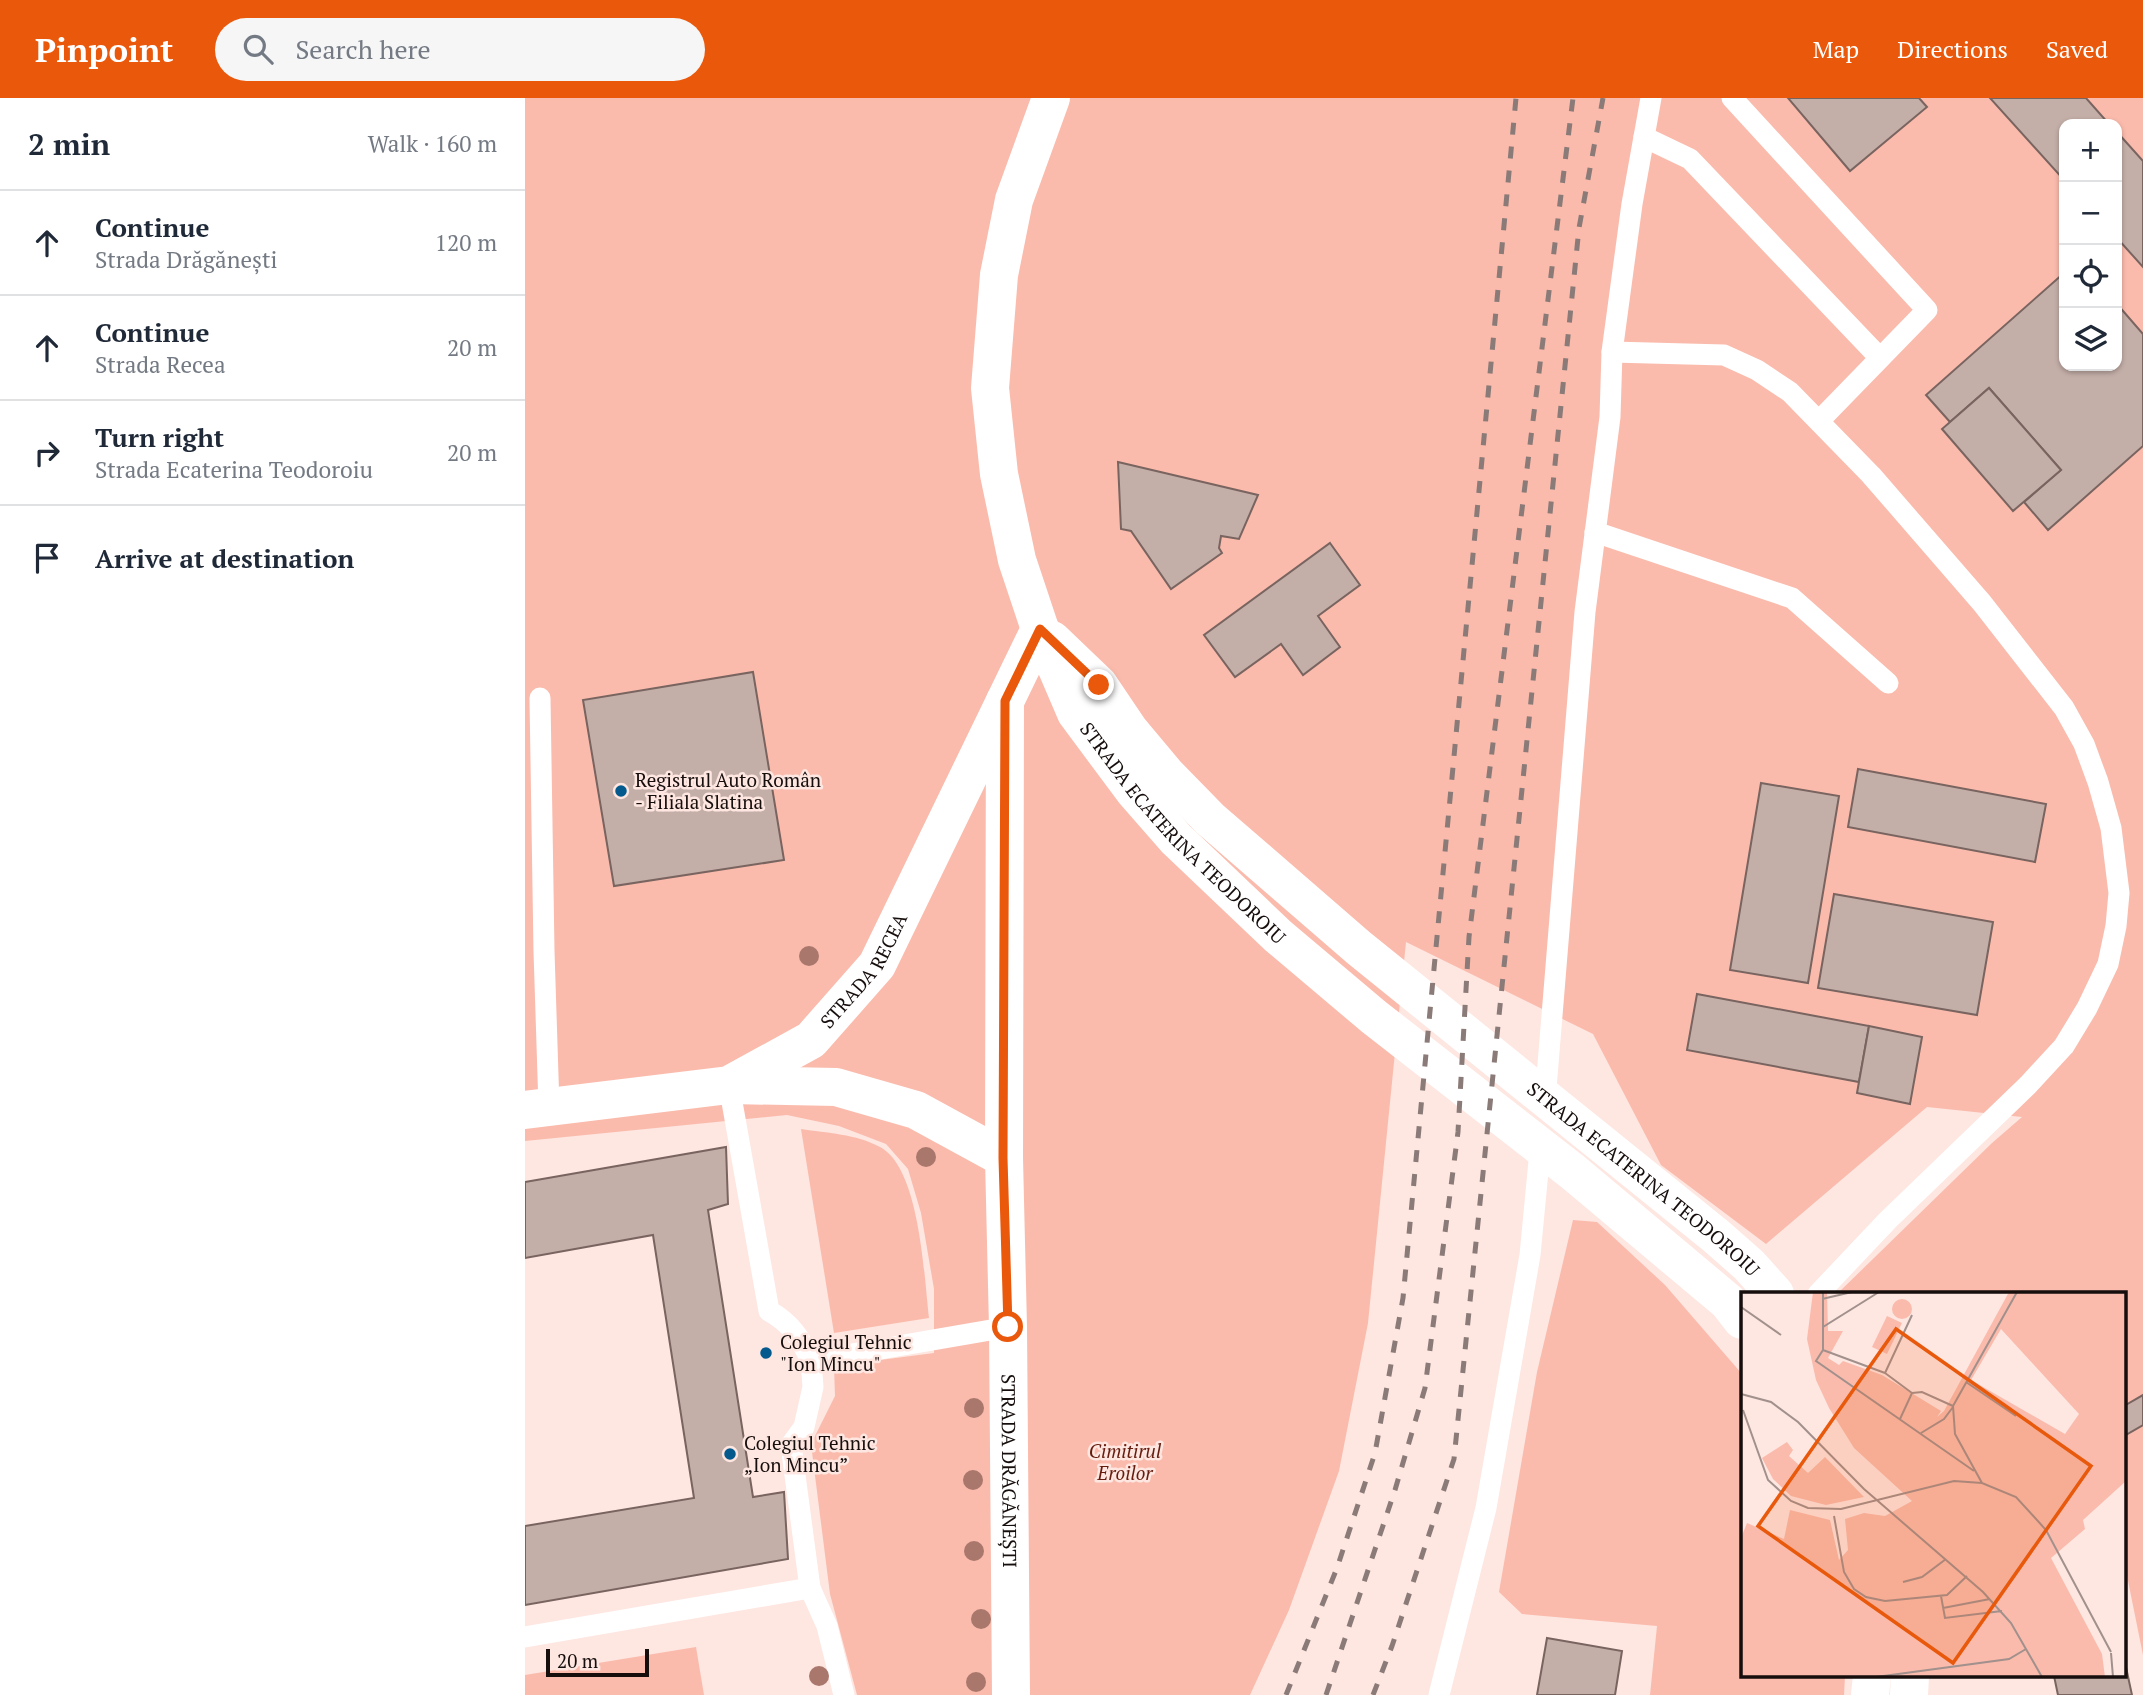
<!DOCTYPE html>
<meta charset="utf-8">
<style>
:root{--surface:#fff;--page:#f6f6f7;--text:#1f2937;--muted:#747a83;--line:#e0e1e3;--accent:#ea580c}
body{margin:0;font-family:"PT Serif",serif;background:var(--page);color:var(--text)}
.controls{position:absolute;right:21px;top:21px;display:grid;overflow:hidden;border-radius:14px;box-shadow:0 2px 5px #0004}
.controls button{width:63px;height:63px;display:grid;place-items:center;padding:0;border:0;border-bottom:2px solid var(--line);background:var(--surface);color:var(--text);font:35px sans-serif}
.scale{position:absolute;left:21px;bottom:18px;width:103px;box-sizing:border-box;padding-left:7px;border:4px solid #160e0c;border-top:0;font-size:19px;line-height:24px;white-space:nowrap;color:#160e0c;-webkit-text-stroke:5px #fee6e1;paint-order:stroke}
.stop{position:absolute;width:21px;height:21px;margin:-16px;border:5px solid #ea580c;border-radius:50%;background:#fff}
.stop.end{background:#ea580c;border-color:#fff;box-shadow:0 2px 7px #0008}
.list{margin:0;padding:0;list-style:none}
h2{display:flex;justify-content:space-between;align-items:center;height:91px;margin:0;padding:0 28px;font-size:30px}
h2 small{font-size:23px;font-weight:400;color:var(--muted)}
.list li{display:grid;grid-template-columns:46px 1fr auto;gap:21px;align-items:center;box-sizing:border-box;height:105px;padding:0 28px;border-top:2px solid var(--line)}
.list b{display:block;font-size:26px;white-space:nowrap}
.list p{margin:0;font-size:23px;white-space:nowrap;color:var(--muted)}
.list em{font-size:23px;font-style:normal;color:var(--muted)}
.icon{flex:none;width:38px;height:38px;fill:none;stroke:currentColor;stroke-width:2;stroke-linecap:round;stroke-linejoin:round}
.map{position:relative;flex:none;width:1618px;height:1597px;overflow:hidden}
header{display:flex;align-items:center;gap:42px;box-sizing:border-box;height:98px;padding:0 35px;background:var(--accent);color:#fff}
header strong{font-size:33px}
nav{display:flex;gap:38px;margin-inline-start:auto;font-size:24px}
.search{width:490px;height:63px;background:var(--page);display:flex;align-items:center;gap:18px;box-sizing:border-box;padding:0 24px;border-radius:38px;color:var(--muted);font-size:26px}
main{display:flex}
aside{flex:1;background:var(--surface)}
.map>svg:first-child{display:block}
.green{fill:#fabbac;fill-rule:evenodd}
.building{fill:#c4aea8;stroke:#796460;stroke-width:2}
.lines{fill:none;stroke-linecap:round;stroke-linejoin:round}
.service{stroke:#fff;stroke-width:21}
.minor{stroke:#fff;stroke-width:38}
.secondary{stroke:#fff;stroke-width:38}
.rail{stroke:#8b7b78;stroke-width:5;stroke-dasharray:12 12;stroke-linecap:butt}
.tree{fill:#aa776d}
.route{stroke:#ea580c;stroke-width:9}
.poi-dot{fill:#045a8c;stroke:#fee6e1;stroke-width:2.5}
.labels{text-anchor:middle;stroke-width:5;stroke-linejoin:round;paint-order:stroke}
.poi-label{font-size:19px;fill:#160e0c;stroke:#fee6e1;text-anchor:start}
.street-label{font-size:19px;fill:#160e0c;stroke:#fee6e1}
.park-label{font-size:19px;font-style:italic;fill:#651c0e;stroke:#fee6e1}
.inset-road{fill:none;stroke:#a1908c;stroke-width:2}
.view{fill:#e8590c;fill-opacity:0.15;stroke:#e8590c;stroke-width:3.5}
.inset-edge{fill:none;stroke:#160e0c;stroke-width:3.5}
</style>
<header>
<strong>Pinpoint</strong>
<div class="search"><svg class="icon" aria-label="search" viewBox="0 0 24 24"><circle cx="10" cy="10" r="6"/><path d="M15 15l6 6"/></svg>Search here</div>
<nav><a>Map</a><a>Directions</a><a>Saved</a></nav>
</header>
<main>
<aside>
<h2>2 min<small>Walk · 160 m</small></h2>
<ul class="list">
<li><svg class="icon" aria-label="ahead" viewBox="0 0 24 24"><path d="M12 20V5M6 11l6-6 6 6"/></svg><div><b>Continue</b><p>Strada Drăgănești</p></div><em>120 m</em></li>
<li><svg class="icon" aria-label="ahead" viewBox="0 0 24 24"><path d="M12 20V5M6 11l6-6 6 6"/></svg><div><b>Continue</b><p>Strada Recea</p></div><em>20 m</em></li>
<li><svg class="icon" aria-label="right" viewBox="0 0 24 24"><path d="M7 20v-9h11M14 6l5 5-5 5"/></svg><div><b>Turn right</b><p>Strada Ecaterina Teodoroiu</p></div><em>20 m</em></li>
<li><svg class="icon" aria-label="arrive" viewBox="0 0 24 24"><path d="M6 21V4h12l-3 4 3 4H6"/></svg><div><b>Arrive at destination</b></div></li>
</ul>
</aside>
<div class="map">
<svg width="1618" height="1597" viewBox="0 0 1618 1597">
<rect width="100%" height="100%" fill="#fee6e1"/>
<!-- green -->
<g class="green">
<path d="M0,0h1618v1557l-19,-94v-267h-287l155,-151 30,-26 -95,-10 -161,137 -105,-79 -68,-131 -187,-92 -38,381 -29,148 -50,139 -39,85h-393l-27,-101 -19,-150 24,-48 -1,-30 100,-13v-64l-13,-76 -13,-44 -22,-25 -47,-18 -52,-11 -262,26zM1539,26h53v242h-53z"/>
<path d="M276,1031c26,4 55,5 79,18 40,21 44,129 49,171l-95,15z"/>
<path d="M1048,1122l24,2 68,63 77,89v302h103l-1,19h-194l7,-69 -135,-12 -23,-22 38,-220z"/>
<path d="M171,1549l8,48h-179v-20z"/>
</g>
<!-- building -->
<g class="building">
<path d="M1263,0h131l8,9 -77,64z"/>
<path d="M1465,0h96l23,26h-45v56z"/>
<path d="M1592,34l26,29v106l-26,-29z"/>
<path d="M1539,175v93h53v-62l26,30v112l-95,84 -24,-28 37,-32 -72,-82 -39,34 -24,-27z"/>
<path d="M1464,290l72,82 -48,41 -71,-82z"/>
<path d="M593,364l140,33 -19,44 -18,-3 -2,12 3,5 -51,36 -40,-58 -10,-2z"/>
<path d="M805,445l30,42 -42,31 22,31 -37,28 -22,-31 -46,33 -31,-42z"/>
<path d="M228,574l31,188 -170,26 -31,-186z"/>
<path d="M1333,671l188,35 -11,58 -187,-35z"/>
<path d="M1236,685l78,13 -31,187 -78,-13z"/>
<path d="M1309,796l159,28 -16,93 -159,-27z"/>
<path d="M1172,896l172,32 -10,56 -172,-32z"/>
<path d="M1344,928l53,11 -12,67 -53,-11z"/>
<path d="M201,1049l2,57 -20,6 45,287 31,-5 4,67 -263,46v-79l169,-28 -41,-263 -128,23v-76z"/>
<path d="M1618,1297v30l-19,11v-30z"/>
<path d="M1022,1540l75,13 -7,44h-78z"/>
<path d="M1599,1560l8,37h-74l-4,-19h70z"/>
</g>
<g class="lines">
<!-- service -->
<g class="service">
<path d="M1207,0l195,212 -108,111"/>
<path d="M1119,39l46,22 190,199"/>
<path d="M1087,254l112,3 33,15 33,22 81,83 111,128 82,105 20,36 14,38 13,46 8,65 -3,33 -8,38 -21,44 -23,38 -36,39 -140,135 -70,74"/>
<path d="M1070,434l197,66 96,85"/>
<path d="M15,600l4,253 5,156"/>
<path d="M204,987l40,226c22,12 32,28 42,50"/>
<path d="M1020,1003l40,-489 25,-195 2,-65 20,-148 19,-106"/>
<path d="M285,1490l17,38 17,69"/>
<path d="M0,1539l285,-49 -19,-143 13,-18 9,-40 -2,-26 197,-34"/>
<path d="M914,1597l47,-187 44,-253 11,-115"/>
</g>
<!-- minor -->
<path class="minor" id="s1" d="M480,603l-1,457 4,169 3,368"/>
<!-- secondary -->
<g class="secondary">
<path id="s2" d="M526,0l-37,102 -15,75 -9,113 9,86 18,86 23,69 36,84 58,78 42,48 102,97 96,81 199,155 155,130 14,18"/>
<path id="s3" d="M527,542l47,45 31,46 36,43 44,45 149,129 357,288 33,29 26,29"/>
<path d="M206,987l105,2 80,23 88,48"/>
<path id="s4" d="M0,1012l204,-25 82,-45 66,-75 163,-336"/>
<path d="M1345,1597l2,-19"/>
<path d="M1384,1597l1,-19"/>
</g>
<!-- rail -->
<g class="rail">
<path d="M761,1597l51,-127 38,-115 28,-155 113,-1200"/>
<path d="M801,1597l69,-205 30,-102 33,-256 11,-195 104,-839"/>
<path d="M848,1597l19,-49 62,-187 125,-1231 24,-130"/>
</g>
</g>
<!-- trees -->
<g class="tree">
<circle cx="284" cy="858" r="10"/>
<circle cx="401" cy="1059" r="10"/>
<circle cx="449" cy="1310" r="10"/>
<circle cx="448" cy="1382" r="10"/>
<circle cx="449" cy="1453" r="10"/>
<circle cx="456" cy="1521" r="10"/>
<circle cx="294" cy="1578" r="10"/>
<circle cx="451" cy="1584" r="10"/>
</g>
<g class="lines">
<!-- route -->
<path class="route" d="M483,1229l-5,-169 2,-457 35,-72 59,56"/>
</g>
<!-- markers -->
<g class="poi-dot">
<circle cx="96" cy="693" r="7"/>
<circle cx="241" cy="1255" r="7"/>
<circle cx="205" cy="1356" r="7"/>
</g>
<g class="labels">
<!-- poi labels -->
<g class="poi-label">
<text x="110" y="689">Registrul Auto Român<tspan x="110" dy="22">- Filiala Slatina</tspan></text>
<text x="255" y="1251">Colegiul Tehnic<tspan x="255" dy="22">"Ion Mincu"</tspan></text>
<text x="219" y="1352">Colegiul Tehnic<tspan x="219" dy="22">„Ion Mincu”</tspan></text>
</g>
<!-- street labels -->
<g class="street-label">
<text dy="7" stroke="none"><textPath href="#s2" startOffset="798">STRADA ECATERINA TEODOROIU</textPath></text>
<text dy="7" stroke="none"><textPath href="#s4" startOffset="387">STRADA RECEA</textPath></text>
<text dy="7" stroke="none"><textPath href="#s3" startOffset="803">STRADA ECATERINA TEODOROIU</textPath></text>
<text dy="7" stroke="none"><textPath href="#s1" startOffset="770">STRADA DRĂGĂNEȘTI</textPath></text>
</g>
<!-- park labels -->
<g class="park-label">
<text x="600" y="1360">Cimitirul<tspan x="600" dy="22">Eroilor</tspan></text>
</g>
</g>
<!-- overview -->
<g transform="translate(1216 1194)">
<rect width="385" height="385" fill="#fee6e1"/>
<path d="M72,0h14l1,39h15l-15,27 11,7 4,-4 39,14 59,36 -4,6 7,-6 65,-119h117v189l-43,39 2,9 -34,29 51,96 3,23h-364v-139l6,-15 37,16 6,-29 40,10 9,40 9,-10 -3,-31 19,-6 21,3 27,-15 -58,-53 -25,-40 -13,-28 -9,-41zM260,37l78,85 -14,20 -94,-54zM151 17a10 10 0 1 1 20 0a10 10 0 1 1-20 0ZM146,24l15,7 -15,31 -15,-7zM46,150l6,8 -4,6 19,17 17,-16 39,40 -38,8 -35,-9 -18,-17 -11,-21z" fill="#fabbac" fill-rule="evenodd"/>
<path class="inset-road" d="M82,0v35M81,7l30,-7M0,15l40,28M82,58v-23l56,-35M144,81l-62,-23 -7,11 158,110M225,90l50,34M171,101l10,-1 31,14M0,102l30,8 27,20 66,67 119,103 28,31 31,54M2,118l25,70 23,21 17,7 33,1 113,-28 28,2 34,14 30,33 65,122M159,127l12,-26 -27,-20 27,-58M180,141l23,-14 9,-12M241,191l-27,-49 -2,-28 64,-114M93,224l10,56 10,17 12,8 19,4 62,-6 20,-19M162,290l19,-5 24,-18M200,304l4,22 57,-7M202,316l47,-9M370,361l2,24M135,385l133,-18 17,-10"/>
<path class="view" d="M155,37l195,137 -138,197 -195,-137z"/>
<rect width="385" height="385" class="inset-edge"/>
</g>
</svg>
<div class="controls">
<button>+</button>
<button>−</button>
<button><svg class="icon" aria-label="locate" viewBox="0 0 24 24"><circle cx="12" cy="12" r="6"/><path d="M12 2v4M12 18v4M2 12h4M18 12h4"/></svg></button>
<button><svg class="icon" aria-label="layers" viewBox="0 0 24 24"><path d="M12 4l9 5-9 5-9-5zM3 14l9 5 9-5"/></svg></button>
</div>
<div class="scale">20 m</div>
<div class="stop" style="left:483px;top:1229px"></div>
<div class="stop end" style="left:574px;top:587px"></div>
</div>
</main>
